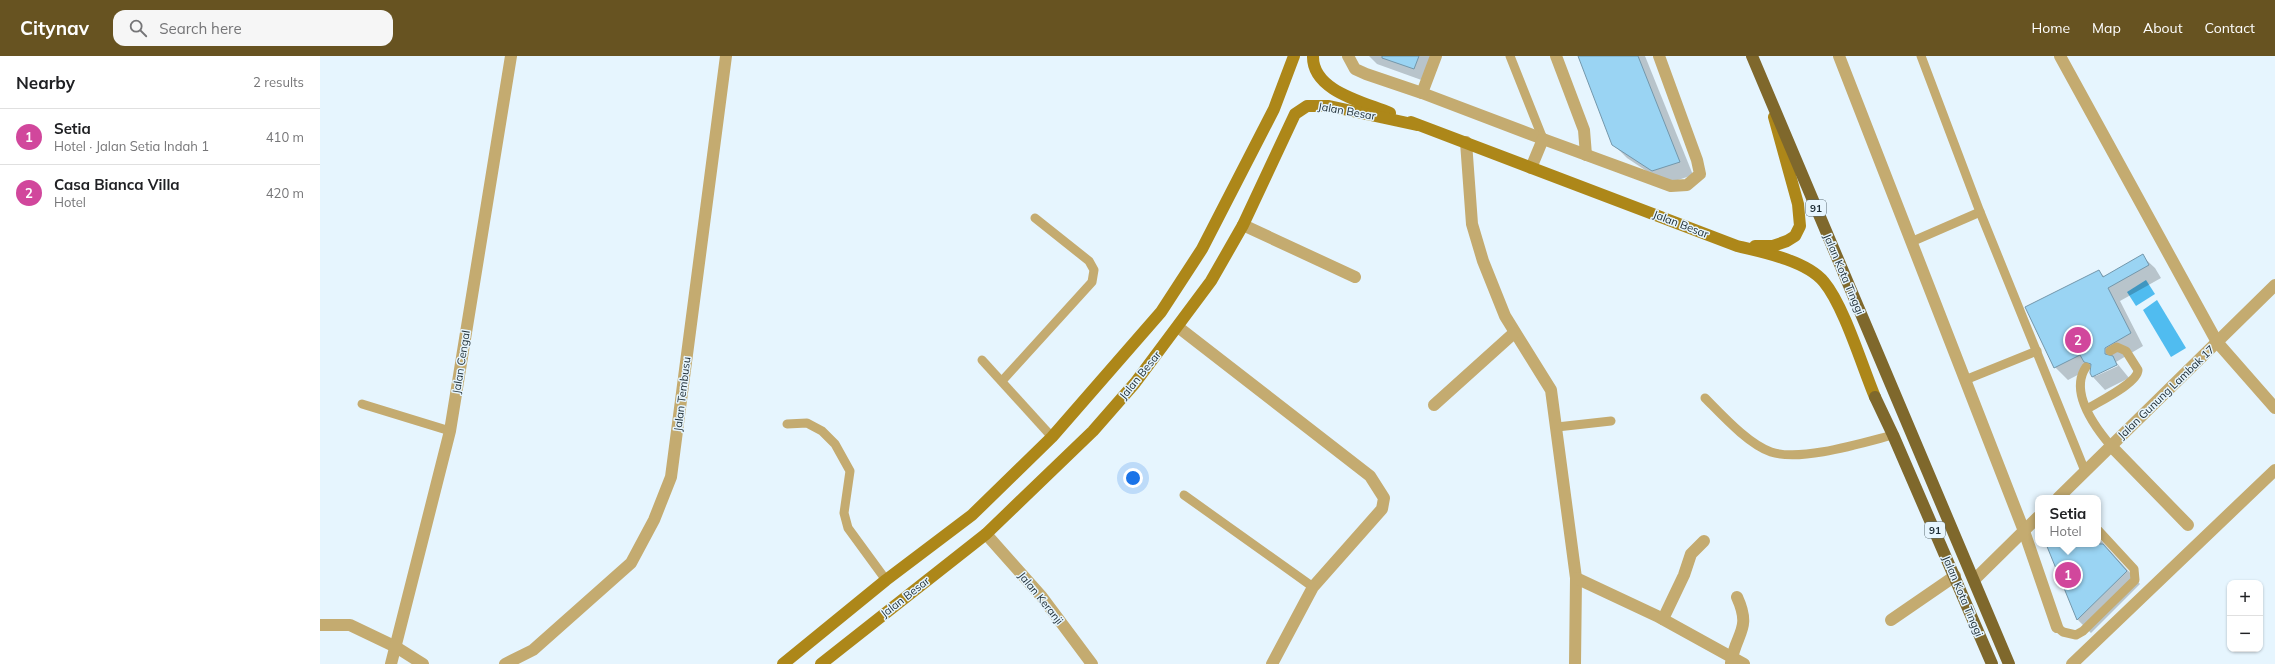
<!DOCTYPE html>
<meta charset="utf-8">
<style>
:root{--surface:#fff;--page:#f6f6f6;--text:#202124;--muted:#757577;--line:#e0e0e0;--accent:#675321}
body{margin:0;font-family:Mulish,sans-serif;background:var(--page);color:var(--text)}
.controls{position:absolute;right:12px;bottom:12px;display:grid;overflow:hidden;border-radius:8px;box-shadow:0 1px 3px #0004}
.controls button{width:36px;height:36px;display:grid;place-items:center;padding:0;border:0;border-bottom:1px solid var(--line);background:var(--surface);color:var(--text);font:20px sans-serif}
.you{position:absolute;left:813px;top:422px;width:14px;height:14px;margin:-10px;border:3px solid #fff;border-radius:50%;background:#1a73e8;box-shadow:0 0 0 6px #1a73e833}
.badge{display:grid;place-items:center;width:26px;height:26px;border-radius:50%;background:var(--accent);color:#fff;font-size:13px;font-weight:700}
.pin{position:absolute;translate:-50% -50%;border:2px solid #fff;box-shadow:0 1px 4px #0006}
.popup{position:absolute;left:1715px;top:439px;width:66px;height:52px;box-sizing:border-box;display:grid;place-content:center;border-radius:8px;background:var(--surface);filter:drop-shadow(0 1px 3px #0005);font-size:13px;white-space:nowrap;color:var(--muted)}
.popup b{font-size:15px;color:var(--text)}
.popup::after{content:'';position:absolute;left:50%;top:100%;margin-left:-8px;border:8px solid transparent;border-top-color:var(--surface)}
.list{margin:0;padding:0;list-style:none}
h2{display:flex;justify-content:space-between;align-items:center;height:52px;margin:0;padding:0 16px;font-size:17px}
h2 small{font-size:13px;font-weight:400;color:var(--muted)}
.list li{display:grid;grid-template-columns:26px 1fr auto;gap:12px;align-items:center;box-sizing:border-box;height:56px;padding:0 16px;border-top:1px solid var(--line)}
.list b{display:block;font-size:15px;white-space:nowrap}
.list p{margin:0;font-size:13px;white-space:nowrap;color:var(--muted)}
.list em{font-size:13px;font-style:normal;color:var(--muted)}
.icon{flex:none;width:22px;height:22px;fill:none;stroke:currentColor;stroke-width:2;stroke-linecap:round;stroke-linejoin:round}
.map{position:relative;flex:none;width:1955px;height:608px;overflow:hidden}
header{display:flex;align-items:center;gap:24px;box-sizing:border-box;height:56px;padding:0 20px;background:var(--accent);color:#fff}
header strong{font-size:19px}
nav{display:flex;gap:22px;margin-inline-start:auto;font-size:14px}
.search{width:280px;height:36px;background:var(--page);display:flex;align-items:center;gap:10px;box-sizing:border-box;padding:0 14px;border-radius:12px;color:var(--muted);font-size:15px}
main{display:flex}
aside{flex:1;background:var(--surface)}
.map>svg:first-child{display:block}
.water{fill:#50bcf0}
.shadow{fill:#0003;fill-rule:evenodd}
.building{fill:#9ad4f3;stroke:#7397ab}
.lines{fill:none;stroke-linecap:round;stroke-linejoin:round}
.service{stroke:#c4ab70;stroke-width:9}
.minor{stroke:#c4ab70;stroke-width:12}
.secondary{stroke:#ad8719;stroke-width:12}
.trunk{stroke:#7f682c;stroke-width:12}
.labels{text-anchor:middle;stroke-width:3;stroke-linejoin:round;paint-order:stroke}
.shield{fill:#e6f5fe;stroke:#596870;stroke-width:1}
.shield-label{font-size:10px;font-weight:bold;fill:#1c2b33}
.street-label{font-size:11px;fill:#1c2b33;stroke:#e6f5fe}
</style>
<header>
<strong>Citynav</strong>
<div class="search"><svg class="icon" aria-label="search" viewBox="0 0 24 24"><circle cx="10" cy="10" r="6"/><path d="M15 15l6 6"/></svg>Search here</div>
<nav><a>Home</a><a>Map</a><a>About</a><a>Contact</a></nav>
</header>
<main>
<aside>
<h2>Nearby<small>2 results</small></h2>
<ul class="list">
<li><span class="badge" style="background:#d1479c">1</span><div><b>Setia</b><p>Hotel · Jalan Setia Indah 1</p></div><em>410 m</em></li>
<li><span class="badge" style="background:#d1479c">2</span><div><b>Casa Bianca Villa</b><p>Hotel</p></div><em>420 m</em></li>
</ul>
</aside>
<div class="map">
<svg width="1955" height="608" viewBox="0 0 1955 608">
<rect width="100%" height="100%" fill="#e6f5fe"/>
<!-- water -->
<g class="water">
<path d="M1826,224l9,14 -19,12 -9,-14z"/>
<path d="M1837,244l29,48 -15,9 -28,-47z"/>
</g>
<!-- shadow -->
<g class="shadow">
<path d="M1049,0h67l-9,26 -50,-18z"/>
<path d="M1259,0h66l48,119 -27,9 -39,-26 -14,-14z"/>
<path d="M1822,200l13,12 6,10 -41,23 23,45 -27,16 13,16 -24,12 -12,-13 -2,-9 -23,12 -13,-13 43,-96 7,6zM1796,308l2,2 -22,10 -1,-2z"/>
<path d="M1778,481l42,47 -49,49 -13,-13 -31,-76h51z"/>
</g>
<!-- building -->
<g class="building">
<path d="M1062,0h37l-5,13 -32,-11z"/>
<path d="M1258,0h60l42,106 -28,9 -40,-26z"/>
<path d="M1823,198l6,11 -41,23 23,45 -26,15v6l8,2 4,9 -25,12 -2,-4 1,-9 -7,-2 -4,-7 -26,13 -29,-61 74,-37 4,7z"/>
<path d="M1726,488h57l24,27 -50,49z"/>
</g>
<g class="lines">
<!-- service -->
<g class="service">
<path d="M1190,0l33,83"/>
<path d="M1601,0l59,156 105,259"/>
<path d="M1591,186l69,-30"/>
<path d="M662,304l70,77"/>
<path d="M1766,311c-17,25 8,59 25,79"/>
<path d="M1645,324l72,-29"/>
<path d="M682,325l90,-99 2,-12 -5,-9 -54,-43"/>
<path d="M1385,342c17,17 43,46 66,54 30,10 91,-9 122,-17"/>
<path d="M42,348l88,27"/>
<path d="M1767,353c11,-7 51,-26 51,-39l-12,-19 -9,-4 -7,4"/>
<path d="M467,368l20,-1 15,8 13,13 15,27 -6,42 4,15 38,52"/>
<path d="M1237,371l54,-6"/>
<path d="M864,439l129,92"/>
<path d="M1737,571l6,5 13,3 7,-4 52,-51 -1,-11 -36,-39"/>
</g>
<!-- minor -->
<g class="minor">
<path d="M1028,0l7,13 11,5 56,19 121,46 128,47 16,-1 13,-11 -3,-14 -38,-104"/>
<path d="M1236,0l28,74 2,25"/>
<path d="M1519,0l185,475 33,96"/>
<path d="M1740,0l157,286 58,66"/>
<path d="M1102,37l14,-37"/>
<path d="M1146,86l6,82 11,37 22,55 46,74 25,188 -1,86"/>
<path d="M1211,112l12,-29"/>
<path d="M923,169l112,52"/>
<path d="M858,271l192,149 14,22 -2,11 -69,78 -41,77"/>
<path d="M1114,349l80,-72"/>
<path d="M1791,390l77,79"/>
<path d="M1738,442l217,-213"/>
<path d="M666,478l56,63 50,67"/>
<path d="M1256,522l81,38 87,48"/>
<path d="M1654,524l64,-63"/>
<path d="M1343,563l21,-44 7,-21 13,-13"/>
<path d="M1571,564l64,-44"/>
<path d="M0,569h30l46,22 27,17"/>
<path d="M1411,607c5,-31 21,-33 6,-66"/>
<path d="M71,608l59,-233 61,-375"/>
<path d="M185,608l28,-14 98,-87 23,-43 17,-43 55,-421"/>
<path d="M1752,608l203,-194"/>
</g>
<!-- secondary -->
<g class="secondary">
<path d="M993,0c-1,35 51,46 77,57"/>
<path d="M1091,66l326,124c26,6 70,15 87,36 20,24 38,84 51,115"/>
<path d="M1435,190h18l14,-5 8,-5 5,-10 -2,-22 -24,-87"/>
<path d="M463,608l103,-84 86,-65 80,-78 109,-125 41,-63 72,-140 20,-53"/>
<path d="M501,608l165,-130 107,-103 42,-48 76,-102 32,-56 52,-111 12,-8h22l88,19"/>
</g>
<!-- trunk -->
<g class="trunk">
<path d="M1432,0l257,608"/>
<path d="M1555,341l18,38 99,229"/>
</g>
</g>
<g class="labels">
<!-- shield labels -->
<g class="shield">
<rect x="1486" y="144" width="20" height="16" rx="3"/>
<rect x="1605" y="466" width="20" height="16" rx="3"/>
</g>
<g class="shield-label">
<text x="1496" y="156">91</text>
<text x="1615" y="478">91</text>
</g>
<!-- street labels -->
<g class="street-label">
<text transform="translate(1027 55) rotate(10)" y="4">Jalan Besar</text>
<text transform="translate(1361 168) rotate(21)" y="4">Jalan Besar</text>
<text transform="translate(1524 218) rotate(67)" y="4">Jalan Kota Tinggi</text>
<text transform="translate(141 306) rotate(-81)" y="4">Jalan Cengal</text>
<text transform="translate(820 319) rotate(-51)" y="4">Jalan Besar</text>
<text transform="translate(1846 336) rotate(-44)" y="4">Jalan Gunung Lambak 17</text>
<text transform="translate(362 338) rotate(-83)" y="4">Jalan Tembusu</text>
<text transform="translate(1643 540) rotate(67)" y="4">Jalan Kota Tinggi</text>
<text transform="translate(585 541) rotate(-38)" y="4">Jalan Besar</text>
<text transform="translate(721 542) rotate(51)" y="4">Jalan Keranji</text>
</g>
</g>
</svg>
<div class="controls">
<button>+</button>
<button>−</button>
</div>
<div class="you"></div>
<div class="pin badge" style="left:1748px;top:519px;background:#d1479c">1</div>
<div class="popup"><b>Setia</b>Hotel</div>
<div class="pin badge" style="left:1758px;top:284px;background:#d1479c">2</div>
</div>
</main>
